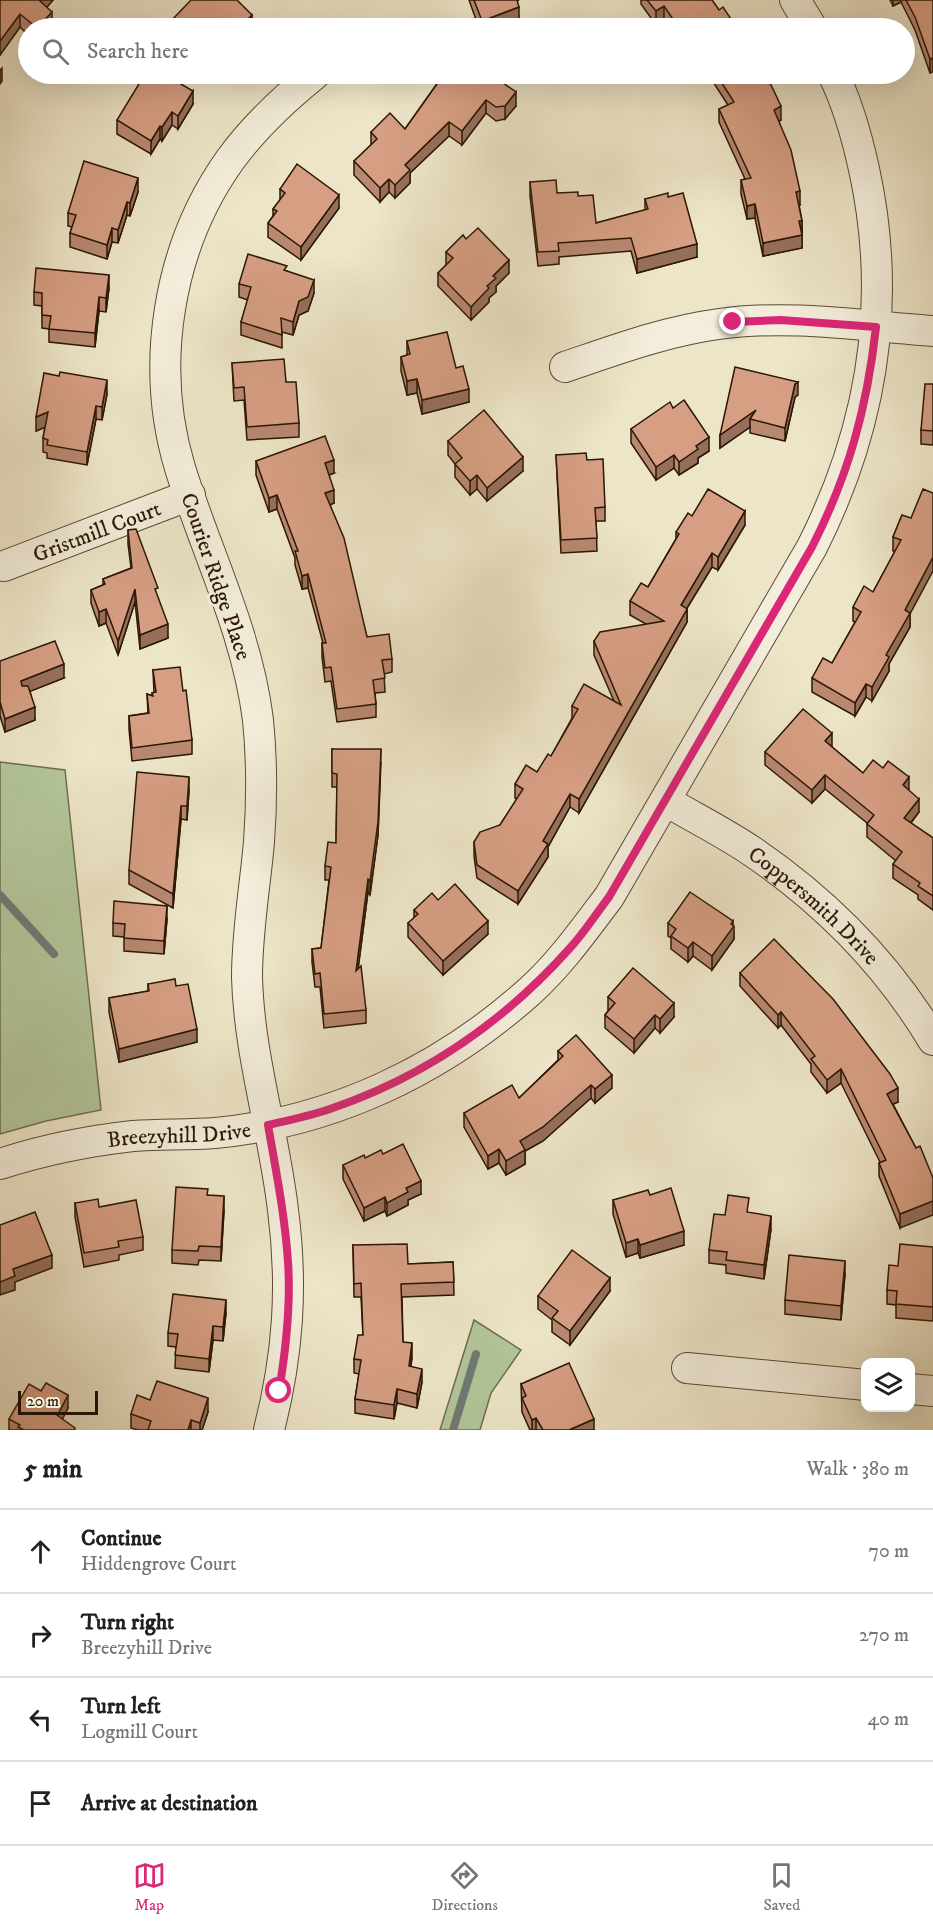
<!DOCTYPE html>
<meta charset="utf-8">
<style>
:root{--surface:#fff;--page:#f6f6f6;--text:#202124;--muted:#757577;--line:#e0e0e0;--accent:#db2777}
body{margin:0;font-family:"IM FELL DW Pica",serif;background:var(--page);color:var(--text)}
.controls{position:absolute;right:18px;bottom:18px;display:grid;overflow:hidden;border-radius:12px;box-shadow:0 6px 24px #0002}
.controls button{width:54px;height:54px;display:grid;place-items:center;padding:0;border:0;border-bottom:2px solid var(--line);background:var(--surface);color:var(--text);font:30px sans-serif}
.scale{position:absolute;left:18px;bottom:15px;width:80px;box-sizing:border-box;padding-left:6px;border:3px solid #2b1704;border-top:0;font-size:16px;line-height:21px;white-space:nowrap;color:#2b1704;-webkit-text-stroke:4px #f3eedb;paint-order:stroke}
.stop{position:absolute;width:18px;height:18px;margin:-14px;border:4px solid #db2777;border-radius:50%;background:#fff}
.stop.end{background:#db2777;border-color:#fff;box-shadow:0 2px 6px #0008}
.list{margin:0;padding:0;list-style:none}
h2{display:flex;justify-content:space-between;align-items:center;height:78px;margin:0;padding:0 24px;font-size:26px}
h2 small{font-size:20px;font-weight:400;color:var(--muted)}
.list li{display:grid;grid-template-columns:39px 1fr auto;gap:18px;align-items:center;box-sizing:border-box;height:84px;padding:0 24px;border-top:2px solid var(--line)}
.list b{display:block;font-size:22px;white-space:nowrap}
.list p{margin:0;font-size:20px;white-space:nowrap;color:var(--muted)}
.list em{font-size:20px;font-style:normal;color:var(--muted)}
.icon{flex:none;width:33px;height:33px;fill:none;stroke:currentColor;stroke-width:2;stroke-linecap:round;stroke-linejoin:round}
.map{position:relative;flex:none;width:933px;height:1430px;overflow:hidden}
.search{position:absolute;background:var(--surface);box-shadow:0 6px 24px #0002;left:18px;right:18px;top:18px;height:66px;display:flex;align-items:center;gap:15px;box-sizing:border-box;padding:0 21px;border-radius:33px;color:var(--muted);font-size:22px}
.sheet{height:414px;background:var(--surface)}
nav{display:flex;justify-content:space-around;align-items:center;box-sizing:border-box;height:84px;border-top:2px solid var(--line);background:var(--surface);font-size:16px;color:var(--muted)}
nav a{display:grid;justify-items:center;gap:3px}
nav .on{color:var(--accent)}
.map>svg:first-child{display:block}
.grass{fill:#b3c69a;stroke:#6f6e4f;stroke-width:1.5}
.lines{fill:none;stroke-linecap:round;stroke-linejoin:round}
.stream{stroke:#717a75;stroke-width:8}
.minor-casing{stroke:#5c4a35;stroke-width:32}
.minor{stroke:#f3eedb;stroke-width:30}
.wall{fill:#b88871;stroke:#2b1704;stroke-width:1.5}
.shaded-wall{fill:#966f5c;stroke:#2b1704;stroke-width:1.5}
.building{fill:#d69e83;stroke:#2b1704;stroke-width:1.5}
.route{stroke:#db2777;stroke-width:8}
.labels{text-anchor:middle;stroke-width:6;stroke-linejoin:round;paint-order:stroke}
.street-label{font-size:22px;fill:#2b1704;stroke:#f3eedb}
</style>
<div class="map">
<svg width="933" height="1430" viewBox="0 0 933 1430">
<rect width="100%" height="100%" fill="#ede5c8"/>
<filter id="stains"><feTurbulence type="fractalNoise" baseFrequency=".00333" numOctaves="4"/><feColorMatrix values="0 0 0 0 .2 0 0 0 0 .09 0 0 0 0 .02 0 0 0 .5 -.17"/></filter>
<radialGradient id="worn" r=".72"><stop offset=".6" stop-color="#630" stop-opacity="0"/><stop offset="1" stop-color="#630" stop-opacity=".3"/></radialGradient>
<!-- grass -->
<g class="grass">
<path d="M0,762l65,8 36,340 -55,11 -46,13z"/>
<path d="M474,1320l47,30 -30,43 -11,37h-40z"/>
</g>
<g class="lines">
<!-- stream -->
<g class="stream">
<path d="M0,895l54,59"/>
<path d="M453,1430l23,-76"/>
</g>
<defs>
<g id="minor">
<path d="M795,0l17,28"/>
<path d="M565,367c50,-17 101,-36 154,-43 70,-10 143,2 214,7"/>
<path id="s1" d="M4,566l186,-71"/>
<path id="s2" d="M666,801c29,17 59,32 87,51 73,50 135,113 180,188"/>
<path id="s3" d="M0,1164c43,-14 88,-23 133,-28 28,-2 55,-1 82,-3 118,-11 227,-63 315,-142 30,-27 54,-61 79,-94l203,-350c60,-119 81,-246 52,-378 -7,-32 -16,-65 -31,-95"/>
<path d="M687,1368l179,17"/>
<path d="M910,1389l23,2"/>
<path d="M269,1430c19,-75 24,-143 14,-220 -9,-78 -34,-154 -36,-233 0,-46 8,-90 12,-135 3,-41 3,-82 -1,-122 -11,-89 -52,-168 -78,-252 -31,-103 -12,-221 50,-308 24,-33 54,-61 85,-86"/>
</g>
</defs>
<!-- minor casing -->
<use href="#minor" class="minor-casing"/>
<!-- minor -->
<use href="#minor" class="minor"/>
</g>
<!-- wall -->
<g class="wall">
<path d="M0,0h53l-6,7 5,18 -3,3h-21v7l-8,-8 -20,28z"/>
<path d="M469,0h50l-2,1 2,19 -21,8h-19z"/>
<path d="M641,0h71l7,10 18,18h-67l-6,-9 -8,6 -15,-21z"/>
<path d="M890,0h43l-3,73 -15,-43 -14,-28 -8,4z"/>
<path d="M252,15v13h-81v-7z"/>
<path d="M444,74l72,32 -11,13 -9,2 -10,-8 -24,32 -13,-9 -39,37v10l-15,15 -6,-6 -9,10 -26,-27v-14l17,-16v-13l34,-3z"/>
<path d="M708,74h55l18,46 -2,1 21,84h-1l3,16v27l-39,8 -8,-38 -8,1 -6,-25v-14l4,-1 -26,-57v-13l9,-4z"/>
<path d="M193,104l-15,25 -6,-4 -10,16 -2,-2 -9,15 -34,-20v-14z"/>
<path d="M530,182l27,11 21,3 18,27 49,-13v-11l23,-2 29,60 -60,16 -6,-22 -72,6v7l-21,2 -8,-70z"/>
<path d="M280,189l59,19 -38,52 -33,-23v-14l5,-7v-7l7,-9z"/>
<path d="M138,192l-8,24 -3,-1 -9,28 -6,-1 -5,17 -37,-12v-14l2,-6 -4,-1v-13z"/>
<path d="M466,239l43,34 -13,13v6l-7,6v4l-18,18 -33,-34v-13l8,-8v-13z"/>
<path d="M287,271l27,22 -6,18 -9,4 -6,20 -11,-3v16l-41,-13v-13l7,-22 -9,-3v-13z"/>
<path d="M109,288l-3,24 -7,-1 -4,36 -46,-5v-13l-7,-1v-22l-8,-1v-13z"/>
<path d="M407,341l49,27 13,34 -47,12 -5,-21 -10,2 -6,-24v-14l6,-2z"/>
<path d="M232,363l54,19 13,41v14l-52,3 -3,-40 -10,1z"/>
<path d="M933,384v61l-12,-1v-14z"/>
<path d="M107,394l-5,26 -6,-1 -9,46 -40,-7v-5l-4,-1v-14l2,-11 -9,4z"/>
<path d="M798,395l-3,2 -10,44 -35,-8v-6l-30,21v-13z"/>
<path d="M673,408l36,43 -11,7v5l-19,12 -5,-7 -18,12 -25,-37v-14z"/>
<path d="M448,441l75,30 -36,30 -10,-12 -7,6 -15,-18v-13l-7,-9z"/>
<path d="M556,455l31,5 18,47v14h-9l1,30 -36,2z"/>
<path d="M256,461l78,12 -5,2 5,28 -4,2 37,132 25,22v13l-8,2 1,18 -10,1 1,11v13l-39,5 -6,-41 -6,1 -3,-25v-14h1l-15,-55 -6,1 -7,-24v-7l-18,-49 -8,3 -13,-37z"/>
<path d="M902,515l8,99v13l-21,37v7l-17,30 -6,-4 -11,19 -43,-24v-14l20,-15 23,-41 -2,-1v-14l20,-15 22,-41h-2v-14z"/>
<path d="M692,516l53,9 -27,45 -6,-3 -25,41v14l-108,191 -9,-6 -22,40v10l-30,47 -41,-26 -3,-22v-14l26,-17 17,-26 -2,-1v-14l22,-12 14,-16 21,-38v-12l42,-5 -20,-46v-14l52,-17 -16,-9v-14l18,-14 28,-48v-7z"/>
<path d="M128,530l30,68 10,40 -28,11 -5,-47 -17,53 -12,-32 -7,3 -8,-23v-13l12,-5v-6l28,-11 -3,-24z"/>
<path d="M0,661l64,17 -34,13 5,29 -30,12 -5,-16z"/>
<path d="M153,670l30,21 9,49v14l-60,7 -3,-32v-13l19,-3 -1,-19 5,2v-3h2z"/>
<path d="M832,747l31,26 46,17 10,22 -8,11 22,15v72l-15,-11v-4l-25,-17v-14l3,-3 -29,-24v-14l-42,-34 -13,14 -47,-38v-13z"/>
<path d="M332,749l49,13 -3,73 -8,60 -2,-3 -10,77 8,41v13l-42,5 -4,-41h-5l-3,-25v-13l9,-1 8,-68h-4v-14l11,-23 1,-56h-5z"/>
<path d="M189,790l-2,30 -6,-1 -8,89 -44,-24v-14z"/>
<path d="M438,900l50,34 -45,41 -35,-38v-14l6,-5v-8z"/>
<path d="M167,919l-3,35 -40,-3v-14l-11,-1v-13z"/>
<path d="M668,923l65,2 1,14 -22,31 -19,-14 -5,6 -17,-13v-11l-3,-2z"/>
<path d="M740,973l158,129 -5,2 23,44 -16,80 -21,-52v-13l1,-1 -39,-79 -14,10 -16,-21v-8l-30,-39 -3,3 -38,-42z"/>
<path d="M148,984l28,2 21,56 -78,20 -10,-50v-14l39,-7z"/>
<path d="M608,997l66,20 -14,16 -5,-5 -21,25 -29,-25v-13l3,-4z"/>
<path d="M558,1051l54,37 -17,15 -4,-5 -48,43 -18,10v13l-19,11 -7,-12 -11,6 -24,-42v-14l55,-15 39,-38z"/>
<path d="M383,1154l38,40 -13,6v5l-21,11 -2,-5 -21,10 -21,-42v-14l22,-7z"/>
<path d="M208,1195l16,15 -3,51 -22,-1 -1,5 -26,-2v-13z"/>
<path d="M650,1195l34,50 -44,13 -2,-5 -12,4 -13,-43v-14z"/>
<path d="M75,1203l24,4 44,30v13l-24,5v5l-35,7 -9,-50z"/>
<path d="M725,1215l46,14 -7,50 -38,-6v-8l-17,-2v-13z"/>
<path d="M353,1245l55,19 45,-2 1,33 -52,2 1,45 9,15 -1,9 11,16 -5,26 -20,-5 -3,16 -39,-6v-14l4,-25 -5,-1v-14l9,-24 -2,-38h-7z"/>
<path d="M933,1247v74l-37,-3v-13l-9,-1v-14l11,-24z"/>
<path d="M845,1274l-4,46 -56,-6v-14z"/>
<path d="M610,1291l-40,54 -18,-13v-12l-14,-11v-13z"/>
<path d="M226,1313l-3,28 -10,-1 -4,32 -34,-4 1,-21 -8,-1v-13z"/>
<path d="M521,1384l73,46h-64l-8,-18z"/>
<path d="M150,1400l58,12 -6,18h-64l-7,-2v-14z"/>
<path d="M68,1408l-6,11 13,11h-66v-11z"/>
</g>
<!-- shaded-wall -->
<g class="shaded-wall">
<path d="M41,0h12l-13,15v-14z"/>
<path d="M893,0h8v2l-8,4z"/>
<path d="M664,6v13l-8,6v-14z"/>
<path d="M519,7v13l-21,8h-16v-7z"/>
<path d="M52,12v13l-3,3h-12z"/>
<path d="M20,14v13l-20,28v-14z"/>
<path d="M252,15v13h-13z"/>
<path d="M933,58v14l-3,1v-14z"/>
<path d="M2,68v13l-2,3v-14z"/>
<path d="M193,91v13l-15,25v-13z"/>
<path d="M516,92v14l-11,13v-13z"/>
<path d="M486,100v13l-24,32v-14z"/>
<path d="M781,106v14l-7,3v-13z"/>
<path d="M172,112v13l-10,16v-14z"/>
<path d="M449,122v14l-39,37v10l-15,15v-13l10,-20z"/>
<path d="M160,126v13l-9,15v-13z"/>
<path d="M138,178v14l-8,24v-13z"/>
<path d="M389,179v13l-9,10v-14z"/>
<path d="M800,191v14l-4,1v-14z"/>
<path d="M339,195v13l-38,52v-13z"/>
<path d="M127,202v13l-9,28v-13z"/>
<path d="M755,204v14l-8,1v-13z"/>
<path d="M799,221h3v13z"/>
<path d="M112,228v14l-5,17v-14z"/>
<path d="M802,235v13l-39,8v-13z"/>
<path d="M697,244v13l-60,16v-14z"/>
<path d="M509,260v13l-13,13v6l-7,6v4l-18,18v-13l16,-21 6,-10z"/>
<path d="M109,275v13l-3,24v-14z"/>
<path d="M314,280v13l-6,18 -9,4 -6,20v-13l6,-21z"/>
<path d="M99,297v14l-4,36v-14z"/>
<path d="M417,379v14l-10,2v-14z"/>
<path d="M107,380v14l-5,26v-13z"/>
<path d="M798,382v13l-3,2 -10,44v-13l10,-44z"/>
<path d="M469,389v13l-47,12v-14z"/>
<path d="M96,406v13l-9,46v-13z"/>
<path d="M756,410l-6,9v8l-30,21v-13z"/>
<path d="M48,412v14l-12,5v-14z"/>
<path d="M709,437v14l-11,7v5l-19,12v-13l17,-16z"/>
<path d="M674,455v13l-18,12v-13z"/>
<path d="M523,457v14l-36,30v-13z"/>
<path d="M334,460v13l-9,4v-14z"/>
<path d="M477,475v14l-7,6v-14z"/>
<path d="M334,490v13l-9,4v-14z"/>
<path d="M277,495v14l-8,3v-14z"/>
<path d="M745,511v14l-27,45v-13z"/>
<path d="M712,553v14l-31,51v-13z"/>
<path d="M933,557v14l-23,43v13l-21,37v7l-17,30v-14l33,-77z"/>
<path d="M308,574v14l-6,1v-13z"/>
<path d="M135,589v13l-17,53v-14z"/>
<path d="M106,609v14l-7,3v-14z"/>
<path d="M687,609v13l-108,191v-14z"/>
<path d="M168,624v14l-28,11v-14z"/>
<path d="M64,664v14l-43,17v-14z"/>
<path d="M866,684v13l-11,19v-13z"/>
<path d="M35,707v13l-30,12v-13z"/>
<path d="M832,733v14l-7,-6z"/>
<path d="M381,749l-3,86 -8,60v-14z"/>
<path d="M825,775v14l-13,14v-13z"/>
<path d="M189,777v13l-2,30v-14z"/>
<path d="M909,777v14l-6,-6z"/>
<path d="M570,794v13l-22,40v10l-30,47v-13l25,-50z"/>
<path d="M919,799v13l-15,19v-13z"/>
<path d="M181,806v13l-8,89v-14z"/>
<path d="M368,879v13l-12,93v-14z"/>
<path d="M167,906v13l-3,35v-13z"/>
<path d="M488,921v13l-45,41v-14z"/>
<path d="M733,921v7l1,-2v13l-22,31v-14z"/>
<path d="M693,942v14l-5,6v-14z"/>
<path d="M674,1003v14l-14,16v-14z"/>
<path d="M781,1012v13l-3,3v-13z"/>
<path d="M655,1015v13l-21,25v-14z"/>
<path d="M197,1029v13l-78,20v-13z"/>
<path d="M841,1069v14l-14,10v-13z"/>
<path d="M612,1075v13l-17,15v-14z"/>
<path d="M591,1085v13l-48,43 -18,10v13l-19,11v-14l14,-20z"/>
<path d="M898,1088v14l-11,5v-13z"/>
<path d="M499,1149v14l-11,6v-13z"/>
<path d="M421,1181v13l-13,6v5l-21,11v-13l19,-15z"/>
<path d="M224,1196v14l-3,51v-14z"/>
<path d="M385,1197v14l-21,10v-13z"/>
<path d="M933,1201v14l-33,13v-14z"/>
<path d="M771,1216v13l-7,50v-14z"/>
<path d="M684,1231v14l-44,13v-13z"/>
<path d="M638,1239v14l-12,4v-14z"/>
<path d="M52,1255v13l-37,14v8l-15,5v-13l13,-13z"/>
<path d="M845,1261v13l-4,46v-14z"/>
<path d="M610,1278v13l-40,54v-14z"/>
<path d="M226,1300v13l-3,28v-14z"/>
<path d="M213,1326v14l-4,32v-13z"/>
<path d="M412,1343v14l-3,22v-13z"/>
<path d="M422,1369v13l-5,26v-14z"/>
<path d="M397,1389v14l-3,16v-14z"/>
<path d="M68,1395v13l-10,20v-14z"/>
<path d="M208,1398v14l-6,18h-2v-7z"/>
<path d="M536,1418v12h-4v-10z"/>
<path d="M594,1419v11h-25z"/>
<path d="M191,1420v10h-3z"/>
</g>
<!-- building -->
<g class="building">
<path d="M0,0h41l-1,1 12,11 -15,16 -17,-14 -20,27z"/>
<path d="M191,0h46l15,15 -13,13h-8l-4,-4 -4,4h-43l-9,-7z"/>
<path d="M474,0h43l2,7 -37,14z"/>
<path d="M647,0h65l7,10 4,-3 14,21h-58l-15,-22 -8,5z"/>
<path d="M906,0h27v58l-3,1 -15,-42z"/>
<path d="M145,74h19l29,17 -15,25 -6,-4 -10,15 -2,-1 -9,15 -34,-21z"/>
<path d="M444,74h46l26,18 -11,14 -9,1 -10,-7 -24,31 -13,-9 -44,43 5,5 -15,15 -6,-6 -9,9 -26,-27 23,-22 -6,-7 19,-19 15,16z"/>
<path d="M716,74h47l8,11 10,21 -7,4 17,40 9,41 -4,1 6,29h-3l3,14 -39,8 -8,-39 -8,2 -6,-26 10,-2 -32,-69 15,-7z"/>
<path d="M84,161l54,17 -8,25 -3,-1 -9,28 -6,-2 -5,17 -37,-12 6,-18 -8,-2z"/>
<path d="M297,164l42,31 -38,52 -33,-24 9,-12 -4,-2 12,-16 -5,-4z"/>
<path d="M556,180l1,13 21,-1v4l15,-1 3,28 52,-14 -3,-10 23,-6v4l15,-4 14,51 -60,15 -6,-21 -73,5 1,8 -21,1 -8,-70z"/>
<path d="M478,228l31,32 -16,16 3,2 -9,8 2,2 -18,19 -33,-34 15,-15 -7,-6 17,-17 3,4z"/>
<path d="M248,254l39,12 -3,4 30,10 -6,17 -9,4 -6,21 -12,-4 1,17 -41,-13 10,-35 -12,-3z"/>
<path d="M36,268l73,7 -3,23 -7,-1 -4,36 -46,-4 2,-13 -9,-1v-22l-8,-1z"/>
<path d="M447,332l9,36 7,-2 6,23 -47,11 -5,-21 -10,2 -6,-24 9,-3 -3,-13z"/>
<path d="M284,359l2,23h10l3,41 -52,4 -3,-40 -10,1 -2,-25z"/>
<path d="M735,367l63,15 -3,2 -10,44 -35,-9 6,-9 -36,25z"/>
<path d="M60,372l47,8 -5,27 -6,-1 -9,46 -40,-7 1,-5 -5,-2 5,-26 -12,5 8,-44 15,3z"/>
<path d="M925,384h8v47l-12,-1z"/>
<path d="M684,400l25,37 -13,9 2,3 -19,13 -5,-7 -18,12 -25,-38 39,-27 3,6z"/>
<path d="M484,410l39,47 -36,31 -10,-13 -7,6 -15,-17 7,-6 -14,-17z"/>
<path d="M325,436l9,24 -9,3 9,27 -9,3 19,45 23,99 22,-3 3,25 -10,1 3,18 -12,2 3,24 -39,5 -6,-42 -6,1 -3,-25h4l-18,-69 -6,2 -7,-25h3l-21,-56 -8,3 -13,-37z"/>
<path d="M586,453l1,7 16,-1 2,48 -10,1 2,30 -36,2 -5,-85z"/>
<path d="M708,489l37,22 -27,46 -6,-4 -31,52 6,4 -108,190 -9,-5 -27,47 5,3 -30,47 -41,-26 -3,-23 6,-10 20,-7 23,-36 -8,-5 11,-19 11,7 11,-18 3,2 27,-47 -6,-3 12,-22 37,21 -27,-64 6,-9 64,-11 -34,-20 11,-18 7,4 31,-53 -3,-2 12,-19 4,3z"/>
<path d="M923,489l10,4v64l-28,53 5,3 -24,42 3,2 -17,30 -6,-3 -11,19 -43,-25 11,-20 9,5 29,-51 -8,-5 11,-21 9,6 28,-52 -8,-3 9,-22 9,3z"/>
<path d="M136,529l22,59 -3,1 13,35 -28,11 -5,-46 -17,52 -12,-32 -7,3 -8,-22 14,-6 -2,-5 29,-11 -4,-38z"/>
<path d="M55,641l9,23 -43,17 1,5h6l7,21 -30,12 -5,-17v-41z"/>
<path d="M180,667l3,24 3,-1 6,50 -60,8 -3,-32 20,-3 -2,-19 6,2 -1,-3 4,-1 -3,-22z"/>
<path d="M803,709l29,24 -7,8 38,32 10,-13 10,8 5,-7 21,16 -6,8 16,14 -15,19 29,20v58l-15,-10 2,-3 -27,-19 9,-12 -35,-28 7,-9 -49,-40 -13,15 -47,-38z"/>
<path d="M332,749h49l-3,73 -8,59 -2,-2 -12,92 5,-5 5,44 -42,4 -4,-41 -5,1 -3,-25 9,-1 10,-81 -6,-1 3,-24 8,1 1,-69 -5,-1z"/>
<path d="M137,772l52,5 -2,29h-6l-8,88 -44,-24z"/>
<path d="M455,884l33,37 -45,40 -35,-38 10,-9 -4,-4 18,-17 6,7z"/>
<path d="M690,892l43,29 -2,3 3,2 -22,30 -19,-14 -5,6 -17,-12 5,-7 -8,-6z"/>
<path d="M114,901l53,5 -3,35 -40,-3 1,-14 -12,-1z"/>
<path d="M774,939l59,60 57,75 8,14 -11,6 29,54 4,-2 13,32v23l-33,13 -21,-51 7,-3 -45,-91 -14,11 -16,-21 4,-3 -34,-44 -3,3 -38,-42z"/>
<path d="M633,968l41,35 -14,16 -5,-4 -21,24 -29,-24 10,-12 -7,-6z"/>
<path d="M175,979l1,7 12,-2 9,45 -78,20 -10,-51 40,-7 -1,-7z"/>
<path d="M576,1035l36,40 -17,14 -4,-4 -48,42 -23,14 5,9 -19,11 -7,-12 -11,7 -24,-43 48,-28 7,13 44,-42 -5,-5z"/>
<path d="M403,1144l18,37 -15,7 2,4 -21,11 -2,-6 -21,11 -21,-43 21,-10 1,3 16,-8 2,4z"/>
<path d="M176,1187l32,2 -1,6 17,1 -3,51 -22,-1 -1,5 -26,-1z"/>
<path d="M671,1188l13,43 -44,14 -2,-6 -12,4 -13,-43 35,-10 2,5z"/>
<path d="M728,1195l21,3 -2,14 24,4 -7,49 -38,-5 1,-8 -18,-2 5,-36 11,1z"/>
<path d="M98,1199l1,8 37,-7 7,37 -25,4 1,6 -35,6 -9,-50z"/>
<path d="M35,1212l17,43 -39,14 2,7 -15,6v-57z"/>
<path d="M407,1244l1,20 45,-2 1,20 -53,2 2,58 9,1 -3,23 13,3 -5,25 -20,-5 -3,16 -39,-6 6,-39 -7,-1 4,-24h5l-2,-52 -7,1 -1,-39z"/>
<path d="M900,1244l33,3v60l-37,-3 1,-13 -10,-1 2,-25 9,1z"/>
<path d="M572,1250l38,28 -40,53 -18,-13 6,-7 -20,-15z"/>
<path d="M789,1255l56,6 -4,45 -56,-6z"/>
<path d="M173,1294l53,6 -3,27 -10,-1 -4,33 -34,-4 3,-21 -10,-1z"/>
<path d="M569,1363l25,56 -25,11h-26l-7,-12 -4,2 -10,-22 4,-2 -5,-12z"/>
<path d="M157,1381l51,17 -8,25 -9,-3 -3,10h-40l3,-9 -20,-7 6,-19 13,5z"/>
<path d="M46,1383l22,12 -10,19 -4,-1 21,15 -1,2h-50l-6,-3 2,-2 -11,-6 20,-35 12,7z"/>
</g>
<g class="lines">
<!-- route -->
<path class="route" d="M279,1391c7,-42 12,-86 9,-129 -3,-46 -12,-91 -20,-137 21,-5 42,-9 62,-16 94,-32 174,-87 240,-161 14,-15 26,-34 39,-51l203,-350c37,-73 55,-139 64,-220l-95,-7 -48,2"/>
</g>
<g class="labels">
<!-- street labels -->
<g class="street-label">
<text dy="8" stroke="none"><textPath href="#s1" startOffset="99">Gristmill Court</textPath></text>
<text transform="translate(217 576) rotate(71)" y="8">Courier Ridge Place</text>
<text dy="8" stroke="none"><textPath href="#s2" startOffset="182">Coppersmith Drive</textPath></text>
<text dy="8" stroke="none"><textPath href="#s3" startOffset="182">Breezyhill Drive</textPath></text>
</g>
</g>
<rect width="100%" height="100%" filter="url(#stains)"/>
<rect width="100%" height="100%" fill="url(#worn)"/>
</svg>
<div class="controls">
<button><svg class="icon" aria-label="layers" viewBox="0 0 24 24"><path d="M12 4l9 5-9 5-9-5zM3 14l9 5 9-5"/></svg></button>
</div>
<div class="scale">20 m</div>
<div class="stop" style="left:279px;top:1391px"></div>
<div class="stop end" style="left:733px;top:322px"></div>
<div class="search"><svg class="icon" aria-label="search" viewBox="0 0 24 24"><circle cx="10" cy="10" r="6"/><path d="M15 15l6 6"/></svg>Search here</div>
</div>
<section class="sheet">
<h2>5 min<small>Walk · 380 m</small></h2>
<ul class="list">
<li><svg class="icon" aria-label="ahead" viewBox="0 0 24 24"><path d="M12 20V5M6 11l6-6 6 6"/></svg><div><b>Continue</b><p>Hiddengrove Court</p></div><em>70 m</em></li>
<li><svg class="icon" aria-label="right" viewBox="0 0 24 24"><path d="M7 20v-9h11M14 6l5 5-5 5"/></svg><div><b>Turn right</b><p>Breezyhill Drive</p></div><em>270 m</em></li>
<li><svg class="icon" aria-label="left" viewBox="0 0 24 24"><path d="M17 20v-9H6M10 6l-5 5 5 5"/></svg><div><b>Turn left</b><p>Logmill Court</p></div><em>40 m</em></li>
<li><svg class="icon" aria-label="arrive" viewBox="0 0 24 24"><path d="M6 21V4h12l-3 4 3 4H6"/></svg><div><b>Arrive at destination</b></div></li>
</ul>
</section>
<nav>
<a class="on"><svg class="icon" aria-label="map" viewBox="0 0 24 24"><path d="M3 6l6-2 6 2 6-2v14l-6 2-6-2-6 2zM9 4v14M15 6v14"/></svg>Map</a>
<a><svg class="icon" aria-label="directions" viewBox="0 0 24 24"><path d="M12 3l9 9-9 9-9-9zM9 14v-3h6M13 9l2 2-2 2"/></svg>Directions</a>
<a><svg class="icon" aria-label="saved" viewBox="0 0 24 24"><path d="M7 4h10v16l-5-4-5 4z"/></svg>Saved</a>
</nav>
